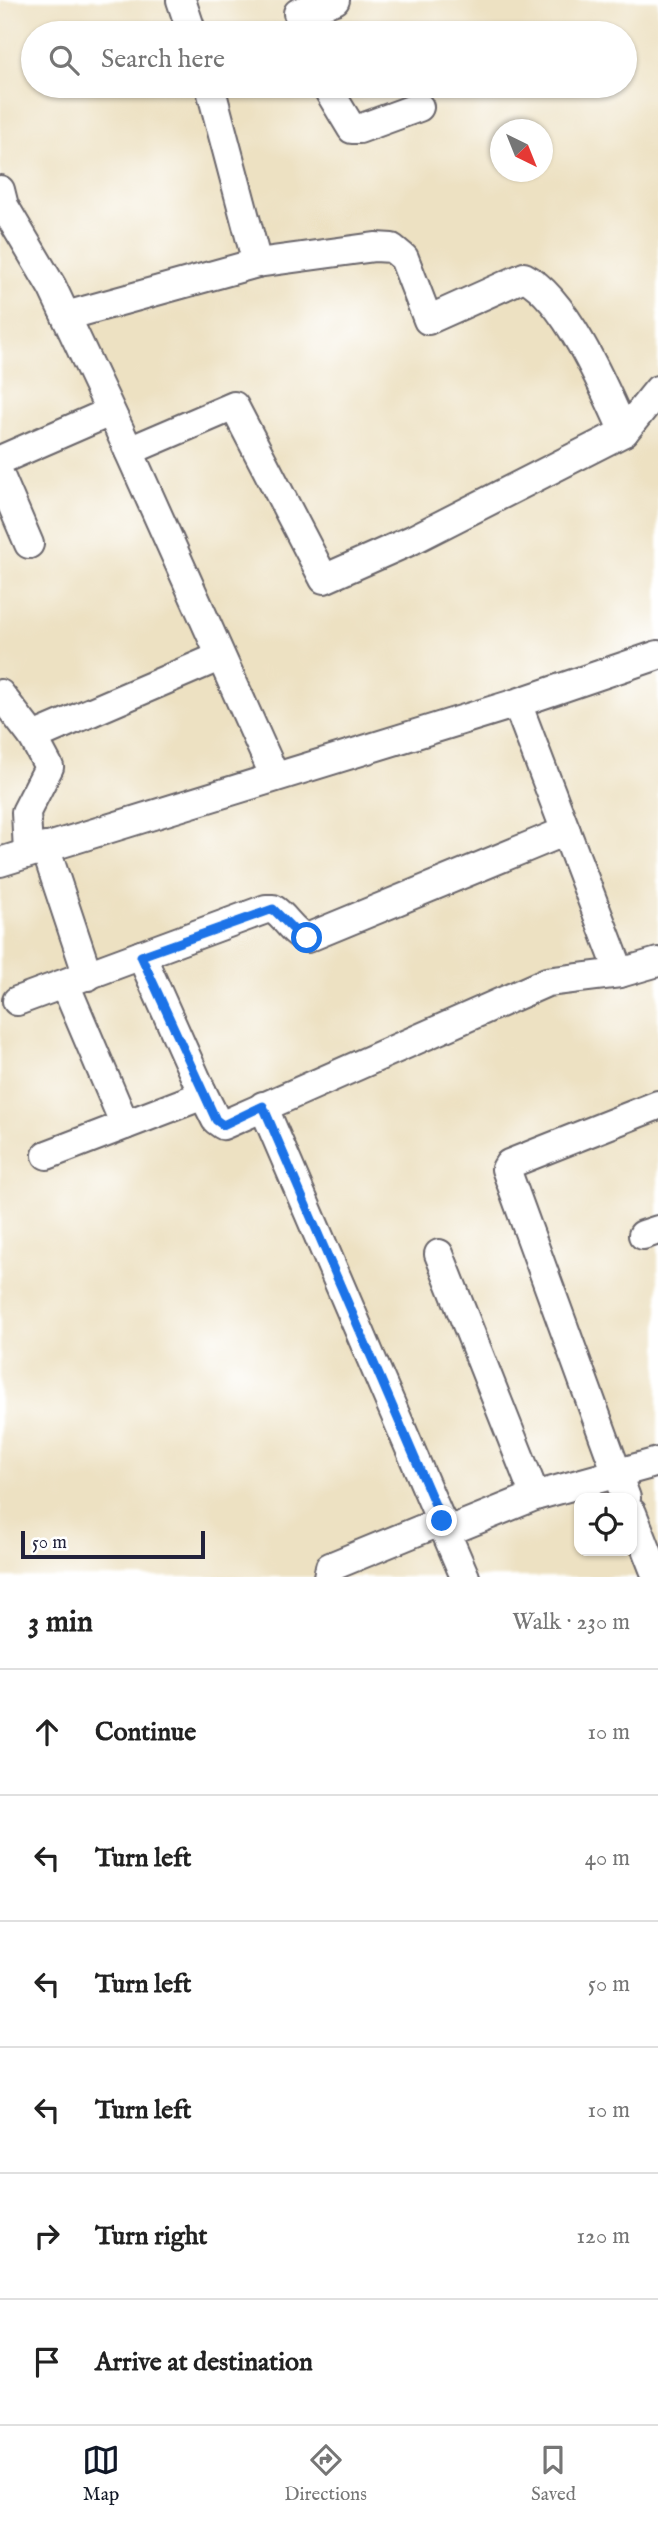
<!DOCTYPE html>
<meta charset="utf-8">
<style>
:root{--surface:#fff;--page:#f2f2f2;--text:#222;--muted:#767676;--line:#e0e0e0;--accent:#111827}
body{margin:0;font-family:"IM FELL English",serif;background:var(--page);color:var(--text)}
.controls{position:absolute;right:21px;bottom:21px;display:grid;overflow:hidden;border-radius:14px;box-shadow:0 2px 5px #0004}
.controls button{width:63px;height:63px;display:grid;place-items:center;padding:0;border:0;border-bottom:2px solid var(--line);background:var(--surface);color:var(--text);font:35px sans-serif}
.compass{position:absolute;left:490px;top:119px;width:63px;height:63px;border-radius:50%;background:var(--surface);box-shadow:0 2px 5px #0004;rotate:137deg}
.scale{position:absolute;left:21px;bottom:18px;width:184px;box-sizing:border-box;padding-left:7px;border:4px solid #22223b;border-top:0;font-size:19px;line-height:24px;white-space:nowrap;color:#22223b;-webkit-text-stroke:5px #fff;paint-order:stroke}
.stop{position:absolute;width:21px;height:21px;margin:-16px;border:5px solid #1a73e8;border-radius:50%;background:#fff}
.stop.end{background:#1a73e8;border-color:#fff;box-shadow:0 2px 7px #0008}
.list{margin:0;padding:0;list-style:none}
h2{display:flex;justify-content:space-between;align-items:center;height:91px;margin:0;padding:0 28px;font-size:30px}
h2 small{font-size:23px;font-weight:400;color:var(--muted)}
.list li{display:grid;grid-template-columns:46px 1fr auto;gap:21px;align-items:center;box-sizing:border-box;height:126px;padding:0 28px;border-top:2px solid var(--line)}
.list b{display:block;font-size:26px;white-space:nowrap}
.list em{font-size:23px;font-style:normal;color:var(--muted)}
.icon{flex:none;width:38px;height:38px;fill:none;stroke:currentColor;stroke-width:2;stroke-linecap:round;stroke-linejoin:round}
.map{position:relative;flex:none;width:658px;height:1577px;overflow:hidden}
.search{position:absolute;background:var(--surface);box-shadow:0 2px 5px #0004;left:21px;right:21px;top:21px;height:77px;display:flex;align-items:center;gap:18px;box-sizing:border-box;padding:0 24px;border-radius:38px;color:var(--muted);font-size:26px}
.sheet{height:847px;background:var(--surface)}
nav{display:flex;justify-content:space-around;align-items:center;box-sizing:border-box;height:98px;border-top:2px solid var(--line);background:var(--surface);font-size:19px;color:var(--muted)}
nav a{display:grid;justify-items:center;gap:4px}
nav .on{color:var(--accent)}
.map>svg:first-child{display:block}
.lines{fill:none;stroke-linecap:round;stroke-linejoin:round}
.street-casing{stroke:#69656a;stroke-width:32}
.street{stroke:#fff;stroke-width:28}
.route{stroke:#1a73e8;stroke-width:9}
</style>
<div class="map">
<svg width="658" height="1577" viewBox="0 0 658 1577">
<rect width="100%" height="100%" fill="#fff"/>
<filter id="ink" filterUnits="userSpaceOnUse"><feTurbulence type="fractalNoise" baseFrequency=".0143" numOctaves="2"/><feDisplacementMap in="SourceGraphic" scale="14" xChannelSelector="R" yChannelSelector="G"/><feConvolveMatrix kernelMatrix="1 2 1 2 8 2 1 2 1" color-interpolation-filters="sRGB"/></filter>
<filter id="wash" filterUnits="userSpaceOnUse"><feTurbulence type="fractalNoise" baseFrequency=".00686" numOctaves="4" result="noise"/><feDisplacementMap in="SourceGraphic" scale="28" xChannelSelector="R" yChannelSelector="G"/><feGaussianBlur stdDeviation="1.57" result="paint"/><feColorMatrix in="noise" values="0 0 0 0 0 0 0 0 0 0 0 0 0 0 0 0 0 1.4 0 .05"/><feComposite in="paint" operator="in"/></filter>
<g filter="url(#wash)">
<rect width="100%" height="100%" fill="#ede1c2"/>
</g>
<g filter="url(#ink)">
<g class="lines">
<defs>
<g id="street">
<path d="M181,0l11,33"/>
<path d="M298,13l37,-13"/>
<path d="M210,86l47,177"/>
<path d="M326,86l26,43h7l60,-22"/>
<path d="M0,190l4,16 48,81 67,142 156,348"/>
<path d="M66,316l191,-53 118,-16 17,1 12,10 24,62 96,-43c42,21 81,112 100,155"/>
<path d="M129,451l105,-45 90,173 88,-39 212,-108 34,-42"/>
<path d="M0,460l110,-48"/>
<path d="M0,476l29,68"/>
<path d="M0,694l33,43 16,30 -23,45 2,40"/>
<path d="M517,703l103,270"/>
<path d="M33,737l186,-80"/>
<path d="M45,847l43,129"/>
<path d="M0,862l517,-159 141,-48"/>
<path d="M65,984l60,141"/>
<path d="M17,1001l249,-92h7c13,8 19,24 34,29l259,-107"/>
<path d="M202,1092l14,28 7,5 324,-143 73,-9 38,-11"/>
<path d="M263,1106l202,471"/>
<path d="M47,1155l146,-56 9,-7 -61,-137"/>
<path d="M643,1235l15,-5"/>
<path d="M439,1254l96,242"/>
<path d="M626,1498l-120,-329 3,-5 149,-59"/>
<path d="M632,1513l25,64"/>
<path d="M446,1532l89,-36 123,-34"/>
<path d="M328,1577l2,-10 112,-46"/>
</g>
</defs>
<!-- street casing -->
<use href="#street" class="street-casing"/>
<!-- street -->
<use href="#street" class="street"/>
</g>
</g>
<g class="lines" filter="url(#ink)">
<!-- route -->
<path class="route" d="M307,938l-11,-6 -23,-23 -132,47 75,164 7,5 40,-19 179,415"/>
</g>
</svg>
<div class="controls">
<button><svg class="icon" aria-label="locate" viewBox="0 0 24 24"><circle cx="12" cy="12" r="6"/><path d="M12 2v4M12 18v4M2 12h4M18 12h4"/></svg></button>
</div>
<svg class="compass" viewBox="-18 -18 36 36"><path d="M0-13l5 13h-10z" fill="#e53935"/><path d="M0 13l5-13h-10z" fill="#767676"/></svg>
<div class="scale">50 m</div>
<div class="stop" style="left:307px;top:938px"></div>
<div class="stop end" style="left:442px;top:1521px"></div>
<div class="search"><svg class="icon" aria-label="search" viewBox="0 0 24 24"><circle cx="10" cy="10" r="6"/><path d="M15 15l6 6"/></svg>Search here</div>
</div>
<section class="sheet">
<h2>3 min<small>Walk · 230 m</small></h2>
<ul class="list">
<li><svg class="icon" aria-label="ahead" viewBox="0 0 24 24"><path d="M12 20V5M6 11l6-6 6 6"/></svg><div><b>Continue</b></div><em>10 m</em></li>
<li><svg class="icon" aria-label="left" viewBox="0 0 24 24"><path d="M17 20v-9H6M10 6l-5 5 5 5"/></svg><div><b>Turn left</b></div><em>40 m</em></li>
<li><svg class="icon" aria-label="left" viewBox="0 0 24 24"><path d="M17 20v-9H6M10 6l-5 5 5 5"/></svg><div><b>Turn left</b></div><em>50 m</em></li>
<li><svg class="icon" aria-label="left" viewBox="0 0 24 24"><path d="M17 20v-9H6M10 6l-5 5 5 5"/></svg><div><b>Turn left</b></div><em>10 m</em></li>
<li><svg class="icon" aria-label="right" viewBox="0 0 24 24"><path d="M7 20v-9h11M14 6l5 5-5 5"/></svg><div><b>Turn right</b></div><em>120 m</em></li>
<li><svg class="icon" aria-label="arrive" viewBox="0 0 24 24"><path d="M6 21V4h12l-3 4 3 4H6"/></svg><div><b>Arrive at destination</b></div></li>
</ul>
</section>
<nav>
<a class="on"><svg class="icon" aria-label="map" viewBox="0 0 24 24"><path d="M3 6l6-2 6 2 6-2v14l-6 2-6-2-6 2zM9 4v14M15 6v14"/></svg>Map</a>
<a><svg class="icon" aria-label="directions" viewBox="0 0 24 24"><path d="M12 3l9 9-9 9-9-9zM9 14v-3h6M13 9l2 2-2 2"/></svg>Directions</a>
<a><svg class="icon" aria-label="saved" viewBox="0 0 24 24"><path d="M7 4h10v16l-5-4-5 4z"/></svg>Saved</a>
</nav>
